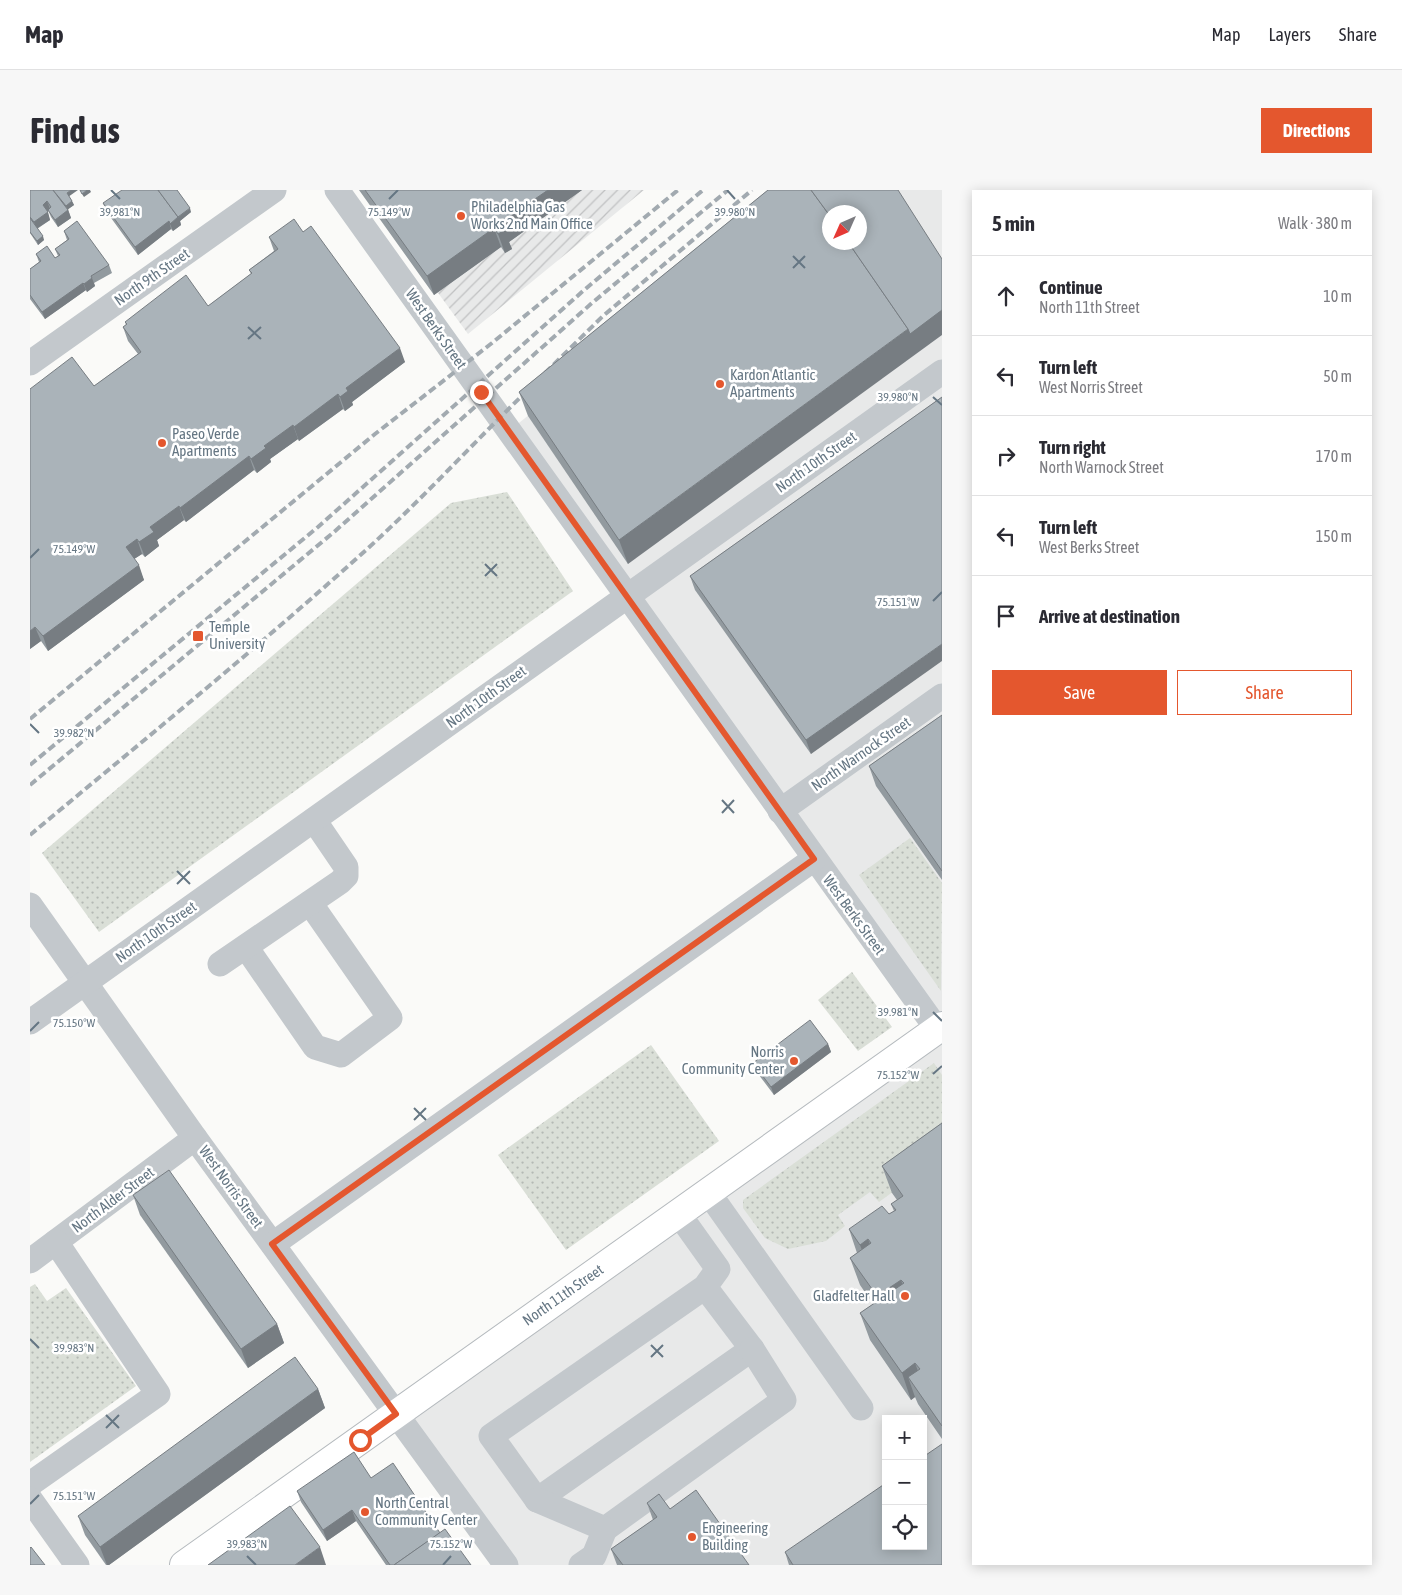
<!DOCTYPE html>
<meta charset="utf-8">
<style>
:root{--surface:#fff;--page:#f7f7f7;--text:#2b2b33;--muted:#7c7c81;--line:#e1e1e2;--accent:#e4572e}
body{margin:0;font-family:"Asap Condensed",sans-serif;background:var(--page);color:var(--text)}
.controls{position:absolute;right:15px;bottom:15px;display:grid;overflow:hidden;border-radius:0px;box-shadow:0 2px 12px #0003}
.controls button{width:45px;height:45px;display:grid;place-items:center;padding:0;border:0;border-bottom:1px solid var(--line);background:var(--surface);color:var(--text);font:25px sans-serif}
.compass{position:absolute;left:792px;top:15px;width:45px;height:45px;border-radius:50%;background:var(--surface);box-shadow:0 2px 12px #0003;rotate:225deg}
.stop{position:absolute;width:15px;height:15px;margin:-11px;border:4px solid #e4572e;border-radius:50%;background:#fff}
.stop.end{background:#e4572e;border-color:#fff;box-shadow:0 1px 5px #0008}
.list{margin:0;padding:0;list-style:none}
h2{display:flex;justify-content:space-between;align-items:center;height:65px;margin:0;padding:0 20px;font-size:21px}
h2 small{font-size:16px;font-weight:400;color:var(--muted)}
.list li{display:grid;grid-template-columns:32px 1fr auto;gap:15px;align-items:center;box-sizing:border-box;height:80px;padding:0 20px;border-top:1px solid var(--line)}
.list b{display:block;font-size:19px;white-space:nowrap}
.list p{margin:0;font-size:16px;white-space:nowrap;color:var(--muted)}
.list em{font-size:16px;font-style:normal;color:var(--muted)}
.actions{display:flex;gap:10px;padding:15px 20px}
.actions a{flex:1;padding:11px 0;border:1px solid var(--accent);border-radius:0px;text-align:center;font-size:18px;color:var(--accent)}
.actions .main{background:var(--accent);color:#fff}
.icon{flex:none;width:28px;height:28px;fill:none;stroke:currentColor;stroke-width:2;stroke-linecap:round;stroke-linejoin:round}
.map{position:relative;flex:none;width:912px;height:1375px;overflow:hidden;border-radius:0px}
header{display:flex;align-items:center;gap:30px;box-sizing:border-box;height:70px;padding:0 25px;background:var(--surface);border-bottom:1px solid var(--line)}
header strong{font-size:24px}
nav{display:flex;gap:28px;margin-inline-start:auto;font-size:18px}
.intro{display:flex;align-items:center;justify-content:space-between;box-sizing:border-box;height:120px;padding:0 30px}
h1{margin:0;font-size:35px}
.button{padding:12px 22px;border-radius:0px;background:var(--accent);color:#fff;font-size:18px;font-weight:700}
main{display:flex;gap:30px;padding:0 30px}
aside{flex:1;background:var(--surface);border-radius:0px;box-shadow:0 2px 12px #0003}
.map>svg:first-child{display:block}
.built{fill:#e8e9e9;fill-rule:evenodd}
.industrial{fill:url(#industrial-furrows)}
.green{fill:url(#green-dots)}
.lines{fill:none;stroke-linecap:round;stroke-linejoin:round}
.major-casing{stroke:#b5babe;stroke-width:30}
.minor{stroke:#c3c8cc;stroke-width:25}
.major{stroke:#fff;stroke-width:28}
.rail{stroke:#a2aab0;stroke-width:4;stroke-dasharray:8 4;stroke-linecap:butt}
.wall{fill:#929a9f}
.shaded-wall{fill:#777d82}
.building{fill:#aab3b9;stroke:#777d82}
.route{stroke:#e4572e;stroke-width:6}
.ticks{fill:none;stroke:#657683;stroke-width:2}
.poi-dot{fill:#e4572e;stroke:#fff;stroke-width:2}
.labels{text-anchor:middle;stroke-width:5;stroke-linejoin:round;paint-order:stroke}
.poi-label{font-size:15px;fill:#657683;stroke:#fff;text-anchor:start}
.street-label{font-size:15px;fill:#657683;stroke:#fff}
.ticks-label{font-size:12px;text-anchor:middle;fill:#657683;stroke:#fff;stroke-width:5;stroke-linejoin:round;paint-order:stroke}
</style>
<header>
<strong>Map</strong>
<nav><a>Map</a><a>Layers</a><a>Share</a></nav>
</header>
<div class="intro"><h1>Find us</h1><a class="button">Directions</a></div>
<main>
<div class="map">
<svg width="912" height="1375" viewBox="0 0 912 1375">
<defs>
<pattern id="industrial-furrows" width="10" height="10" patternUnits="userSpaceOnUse" patternTransform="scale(1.25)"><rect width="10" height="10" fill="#e8e9e9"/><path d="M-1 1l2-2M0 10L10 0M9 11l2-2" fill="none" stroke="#c0c1c2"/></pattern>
<pattern id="green-dots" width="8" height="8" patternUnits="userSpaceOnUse" patternTransform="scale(1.25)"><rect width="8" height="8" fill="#dadfd7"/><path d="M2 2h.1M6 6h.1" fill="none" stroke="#b4b9b4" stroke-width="1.8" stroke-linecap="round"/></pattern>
</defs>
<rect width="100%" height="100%" fill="#fafaf8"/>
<!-- built -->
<path class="built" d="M777,0h135v1375h-436l-110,-151 540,-385 -427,-598zM799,22h30v30h-30zM856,1229h37v127h-37z"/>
<!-- industrial -->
<path class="industrial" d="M333,0h281l-176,144z"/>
<!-- green -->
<g class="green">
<path d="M477,302l66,99 -474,341 -57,-79 409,-350z"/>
<path d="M880,648l32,45 -1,108 -82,-116z"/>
<path d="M822,782l40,55 -34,24 -40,-51z"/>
<path d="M621,855l68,96 -153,109 -68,-95z"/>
<path d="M904,873l8,12v81l-63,46 -9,-10 -32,23 7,11 -19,15 -38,8 -23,-11 -22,-30v-8z"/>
<path d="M5,1094l12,17 19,-13 70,98 -106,76v-175z"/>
</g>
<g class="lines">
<defs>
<path id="major" d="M154,1375l758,-539"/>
</defs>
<!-- major casing -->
<use href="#major" class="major-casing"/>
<!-- minor -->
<g class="minor">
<path d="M307,0l600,839"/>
<path d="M0,173l244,-173"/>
<path d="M750,621l162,-115"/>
<path d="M0,715l165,233 311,427"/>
<path d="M216,757l69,100 26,8 49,-37 -80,-115"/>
<path d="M190,774l120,-82 6,-6v-9l-32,-47"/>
<path d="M0,832l912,-650"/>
<path d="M678,1002l153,216"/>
<path d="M648,1023l40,56 -13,18 -214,149 46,64 215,-151 -47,-62"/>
<path d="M243,1054l541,-385"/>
<path d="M0,1071l165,-123"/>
<path d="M0,1294l128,-90 -102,-152"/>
<path d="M0,1309l47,66"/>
<path d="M507,1310l68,29 179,-129 -32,-51"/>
<path d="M551,1375l13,-9 11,-27"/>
</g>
<!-- major -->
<use href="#major" class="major"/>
<!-- rail -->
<g class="rail">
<path d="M515,183l58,-57 149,-126"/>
<path d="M0,529l345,-285 117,-91 186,-153"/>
<path d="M0,575l288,-238 265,-236 120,-101"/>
<path d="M0,595l304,-253 258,-229 136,-113"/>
<path d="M0,645c109,-91 220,-181 326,-276 61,-54 116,-115 175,-172"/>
</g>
</g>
<!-- wall -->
<g class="wall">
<path d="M0,0l39,6 5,9 -6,4 3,9 -13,9 -7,-10 -3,-7 -1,1 3,9 -13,9 7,11 -6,5 -8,-12z"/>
<path d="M329,0h223l-73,52 3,7 -7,4 -4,-6 -67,48z"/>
<path d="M738,0l-140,374 -100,-148 -9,-24z"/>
<path d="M73,13l88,9 -11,9 1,4 -8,6 -2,-2 -33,26 -32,-44z"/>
<path d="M34,41l45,34 3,8 -18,10 1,3 -8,6 -1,-2 -41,29 -15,-20v-30l9,-7 -3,-8 19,4 3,-2 -3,-7 12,-9z"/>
<path d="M273,42l102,130 -53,40 1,3 -8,6 -2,-2 -44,32 -1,-2 -28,20 1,3 -14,11 -3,-3 -68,52 -2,-2 -27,20 2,6 -14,11 -3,-3 -8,5 10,21 -96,71 -7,-10 -11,8 64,-263 44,-32 -10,-13 -5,-14 3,-2 -1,-3 83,-16 43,-32 -2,-4 25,-19 -5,-14z"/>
<path d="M912,207l-131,357 -116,-164 -5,-14z"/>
<path d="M912,525v165l-66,-94 -7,-20z"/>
<path d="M798,854l3,8 -57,43 -18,-24 -3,-8z"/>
<path d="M912,933v316l-24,-35 -3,-7 -4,3 -41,-60 -10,-27 13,-9 -13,-19 -10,-27 7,-5 -8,-24 40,-15 5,-3 -3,-7 6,-4 -5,-7 -10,-27z"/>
<path d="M103,1005l144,129 7,19 -36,25 -108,-153z"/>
<path d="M288,1199l7,19 -216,157h-3l-21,-30 -7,-19z"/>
<path d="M341,1288l69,55 31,32h-85l-30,-44 -29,20 -26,-39 -4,-11z"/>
<path d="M617,1313l23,6 79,56h-132l-6,-16 42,-29z"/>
<path d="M755,1362l157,13h-153z"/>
</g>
<!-- shaded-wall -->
<g class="shaded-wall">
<path d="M41,0h7l-10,7 -1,-4z"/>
<path d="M57,0h3l1,2 -7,5 -2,-3z"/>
<path d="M518,0h34l-73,52 3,7 -7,4 -7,-19 2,-11z"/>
<path d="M17,11l3,8 -5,4 -2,-8z"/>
<path d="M42,11l2,4 -7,5 -1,-4z"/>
<path d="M160,18l1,4 -11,9 1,4 -8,6 -3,-7z"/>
<path d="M38,20l3,8 -13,9 -3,-7z"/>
<path d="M18,22l2,8 -14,9 -2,-7z"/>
<path d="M139,31l2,8 -33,26 -3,-8z"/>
<path d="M464,38l7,19 -67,48 -7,-19z"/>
<path d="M13,46l1,4 -6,5 -1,-4z"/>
<path d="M62,88l3,8 -8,6 -3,-8z"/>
<path d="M53,93l3,7 -41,29 -3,-7z"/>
<path d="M912,120v25l-314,229 -9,-24 289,-211z"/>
<path d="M370,158l5,14 -53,40 1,3 -8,6 -5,-14 6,-9z"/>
<path d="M308,204l5,15 -44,32 -5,-14z"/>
<path d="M263,235l5,14 -28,20 1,3 -14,11 -6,-14 13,-13z"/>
<path d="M219,266l5,14 -68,52 -6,-14z"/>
<path d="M149,316l5,14 -27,20 2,6 -14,11 -6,-15 11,-15z"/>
<path d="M107,349l5,15 -11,7 -5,-14z"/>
<path d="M109,375l5,15 -96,71 -5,-15z"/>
<path d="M5,437l6,14 -11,8v-18z"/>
<path d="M912,454v17l-131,93 -5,-14z"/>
<path d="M798,854l3,8 -57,43 -3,-8z"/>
<path d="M838,1049l10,27 -8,6 -10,-27z"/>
<path d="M871,1090l10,26 -24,17 -10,-27z"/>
<path d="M247,1134l7,19 -36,25 -7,-19z"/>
<path d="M885,1173l10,27 -17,-13 7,20 -4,3 -9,-27z"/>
<path d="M288,1199l7,19 -216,157h-2l-7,-18z"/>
<path d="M322,1320l4,11 -29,20 -4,-11z"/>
<path d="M290,1357l6,18h-31z"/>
</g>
<!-- building -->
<g class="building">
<path d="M0,0h23l15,20 -13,10 -7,-10 3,-3 -4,-6 -4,4 5,7 -14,10 -4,-5z"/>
<path d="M23,0h18l-4,3 5,8 -6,5z"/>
<path d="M50,0h7l-5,4z"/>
<path d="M92,0h36l20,27 -8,7 -1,-3 -34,26 -32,-44z"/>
<path d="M128,0h19l13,18 -12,9z"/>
<path d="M335,0h183l-48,33 5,7 -7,4 -4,-6 -67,48z"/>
<path d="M738,0h43l19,26v26h18l60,87 -289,211 -100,-148z"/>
<path d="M781,0h87l44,69v51l-32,24 -2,-5 -60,-87h12v-30h-30v4z"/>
<path d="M0,28l13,18 -6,5 -7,-9z"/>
<path d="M264,29l9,13 8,-6 89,122 -54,40 2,3 -8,6 -2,-3 -44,33 -1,-2 -29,21 2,2 -15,11 -2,-3 -69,52 -1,-2 -29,21 4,5 -15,10 -2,-3 -11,8 13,18 -96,71 -8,-9 -5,4v-242l42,-32 22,29 47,-34 -18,-25 4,-3 -2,-2 61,-47 22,31 44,-33 -3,-3 29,-21 -9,-12z"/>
<path d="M47,31l32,44 -18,11 1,2 -8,6 -1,-1 -41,29 -12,-17v-26l11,-8 -5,-7 11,-8 8,12 5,-3 -5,-6 14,-10 -5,-8z"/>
<path d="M912,207v247l-136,96 -116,-164z"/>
<path d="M912,525v156l-73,-105z"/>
<path d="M780,830l18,24 -57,43 -18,-24z"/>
<path d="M912,933v303l-34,-49 12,-8 -5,-6 -13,10 -42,-60 44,-30 -3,-3 -24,16 -27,-38 21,-15 -3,-4 -8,6 -11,-16 33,-23 7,8 7,-4 -5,-6 12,-8 -21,-30z"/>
<path d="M139,980l108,154 -36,25 -108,-154z"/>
<path d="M265,1167l23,32 -218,158 -22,-31z"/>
<path d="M912,1254v121h-149l-8,-13 101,-69v63h37v-89z"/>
<path d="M324,1262l17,26 22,-15 47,70 -46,32h-4l-38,-55 -29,20 -26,-39z"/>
<path d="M666,1300l53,75h-126l-12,-16 46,-32 -10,-14 12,-9 11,15z"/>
<path d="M260,1316l30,41 -25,18h-87z"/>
<path d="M415,1339l26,36h-77z"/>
<path d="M1,1357l14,18h-15v-17z"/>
</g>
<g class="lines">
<!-- route -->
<path class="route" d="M330,1250l36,-26 -124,-170 542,-385 -333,-467"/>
</g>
<!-- ticks -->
<path class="ticks" d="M81,0l9,9M697,0l8,9M359,9l9,-9M763,66l12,12M763,78l12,-12M218,137l13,12M218,149l13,-12M903,207l9,8M0,368l9,-9M455,374l12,12M455,386l12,-12M903,411l9,-9M0,534l9,9M692,610l12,13M692,623l12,-13M147,681l13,13M147,694l13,-13M903,822l9,9M0,841l9,-9M903,884l9,-8M384,918l12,12M384,930l12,-12M0,1149l9,9M621,1155l12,12M621,1167l12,-12M76,1225l13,13M76,1238l13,-13M0,1314l9,-9M217,1366l9,9M413,1375l8,-9"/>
<!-- markers -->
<g class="poi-dot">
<circle cx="431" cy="26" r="5"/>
<circle cx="690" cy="194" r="5"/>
<circle cx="132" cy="253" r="5"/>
<rect x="162" y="440" width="12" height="12" rx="2.5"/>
<circle cx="764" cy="871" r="5"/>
<circle cx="875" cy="1106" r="5"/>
<circle cx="335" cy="1322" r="5"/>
<circle cx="662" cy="1347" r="5"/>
</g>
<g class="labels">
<!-- poi labels -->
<g class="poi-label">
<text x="441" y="22">Philadelphia Gas<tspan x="441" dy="17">Works 2nd Main Office</tspan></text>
<text x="700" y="190">Kardon Atlantic<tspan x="700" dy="17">Apartments</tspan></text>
<text x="142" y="249">Paseo Verde<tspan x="142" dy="17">Apartments</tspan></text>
<text x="179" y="442">Temple<tspan x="179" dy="17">University</tspan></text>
<text x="754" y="867" text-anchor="end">Norris<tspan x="754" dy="17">Community Center</tspan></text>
<text x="865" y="1111" text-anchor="end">Gladfelter Hall</text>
<text x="345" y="1318">North Central<tspan x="345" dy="17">Community Center</tspan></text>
<text x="672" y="1343">Engineering<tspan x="672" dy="17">Building</tspan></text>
</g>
<!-- street labels -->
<g class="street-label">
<text transform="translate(122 87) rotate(-35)" y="5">North 9th Street</text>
<text transform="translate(406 139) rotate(55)" y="5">West Berks Street</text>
<text transform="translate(786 272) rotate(-35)" y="5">North 10th Street</text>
<text transform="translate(456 507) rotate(-36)" y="5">North 10th Street</text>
<text transform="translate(831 564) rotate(-35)" y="5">North Warnock Street</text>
<text transform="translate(824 725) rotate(54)" y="5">West Berks Street</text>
<text transform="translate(126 742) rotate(-35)" y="5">North 10th Street</text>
<text transform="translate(201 997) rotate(54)" y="5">West Norris Street</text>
<text transform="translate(83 1010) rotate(-37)" y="5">North Alder Street</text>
<text transform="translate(533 1105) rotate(-35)" y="5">North 11th Street</text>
</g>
</g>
<g class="ticks-label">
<text x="90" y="26">39.981°N</text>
<text x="359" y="26">75.149°W</text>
<text x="705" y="26">39.980°N</text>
<text x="868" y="211">39.980°N</text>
<text x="44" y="363">75.149°W</text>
<text x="868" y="416">75.151°W</text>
<text x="44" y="547">39.982°N</text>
<text x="868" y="826">39.981°N</text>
<text x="44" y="837">75.150°W</text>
<text x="868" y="889">75.152°W</text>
<text x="44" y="1162">39.983°N</text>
<text x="44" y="1310">75.151°W</text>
<text x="217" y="1358">39.983°N</text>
<text x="421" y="1358">75.152°W</text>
</g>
</svg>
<div class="controls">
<button>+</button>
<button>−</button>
<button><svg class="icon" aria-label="locate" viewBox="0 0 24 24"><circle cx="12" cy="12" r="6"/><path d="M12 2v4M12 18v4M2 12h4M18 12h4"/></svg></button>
</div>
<svg class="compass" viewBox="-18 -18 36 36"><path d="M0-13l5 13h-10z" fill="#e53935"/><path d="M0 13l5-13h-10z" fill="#7c7c81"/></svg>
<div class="stop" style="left:330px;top:1250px"></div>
<div class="stop end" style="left:451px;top:202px"></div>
</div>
<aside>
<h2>5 min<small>Walk · 380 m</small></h2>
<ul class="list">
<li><svg class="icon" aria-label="ahead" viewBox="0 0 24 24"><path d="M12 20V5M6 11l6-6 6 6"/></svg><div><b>Continue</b><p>North 11th Street</p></div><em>10 m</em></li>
<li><svg class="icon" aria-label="left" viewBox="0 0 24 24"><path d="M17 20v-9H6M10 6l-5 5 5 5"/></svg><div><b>Turn left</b><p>West Norris Street</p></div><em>50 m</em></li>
<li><svg class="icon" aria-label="right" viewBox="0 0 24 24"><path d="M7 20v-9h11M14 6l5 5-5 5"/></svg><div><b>Turn right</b><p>North Warnock Street</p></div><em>170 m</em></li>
<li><svg class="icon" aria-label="left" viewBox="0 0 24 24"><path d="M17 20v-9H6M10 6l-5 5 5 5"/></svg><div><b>Turn left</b><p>West Berks Street</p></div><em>150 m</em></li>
<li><svg class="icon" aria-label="arrive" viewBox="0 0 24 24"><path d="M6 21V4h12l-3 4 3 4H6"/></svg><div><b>Arrive at destination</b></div></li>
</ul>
<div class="actions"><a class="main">Save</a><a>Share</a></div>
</aside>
</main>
